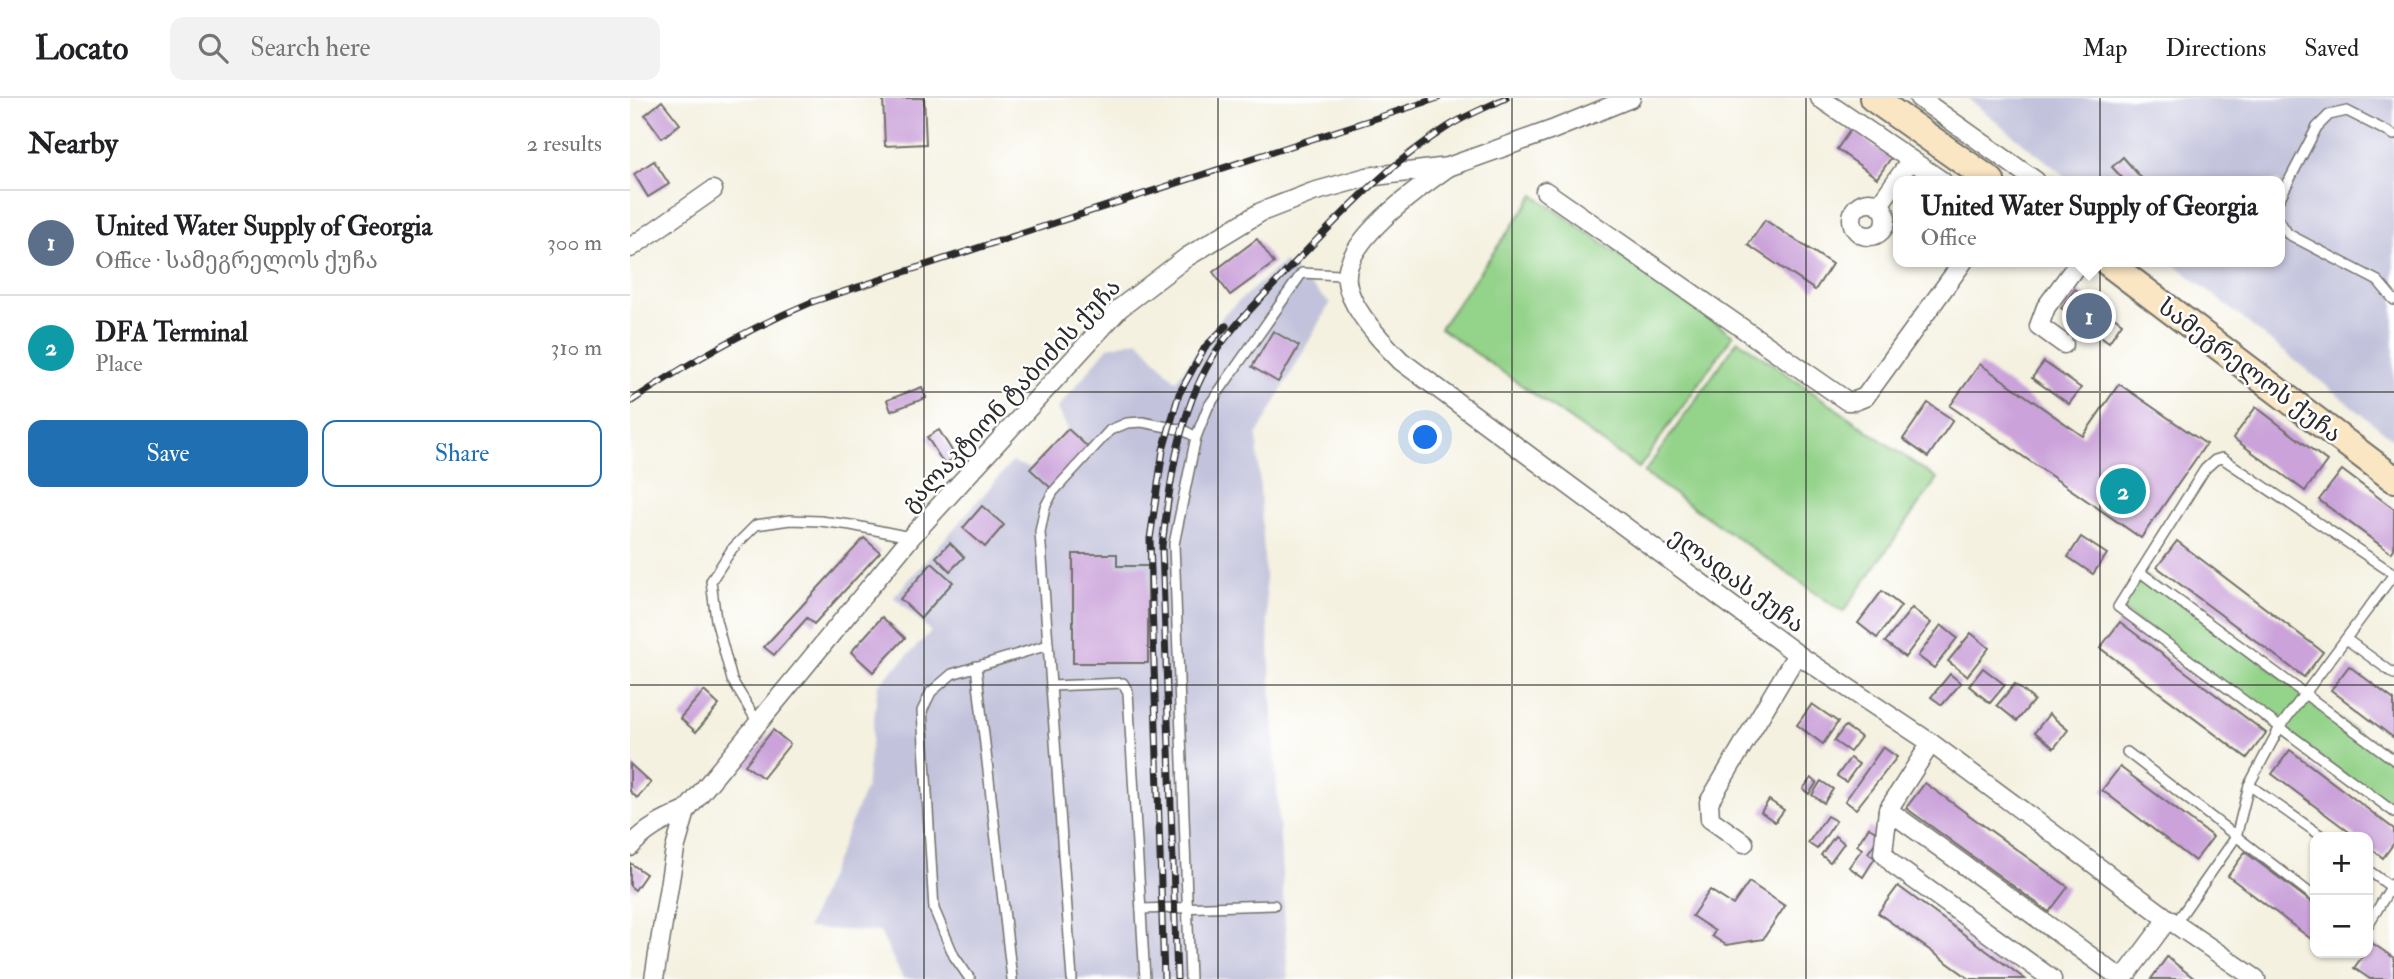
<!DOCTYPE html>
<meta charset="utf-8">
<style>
:root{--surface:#fff;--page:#f2f2f2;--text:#202124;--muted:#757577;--line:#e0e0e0;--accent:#1f6fb2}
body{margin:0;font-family:"IM FELL Double Pica","Noto Serif Georgian",serif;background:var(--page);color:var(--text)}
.controls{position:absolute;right:21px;bottom:21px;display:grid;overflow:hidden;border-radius:14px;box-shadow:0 2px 5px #0004}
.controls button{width:63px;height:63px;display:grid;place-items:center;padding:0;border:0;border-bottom:2px solid var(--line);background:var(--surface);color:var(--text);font:35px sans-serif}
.you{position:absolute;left:796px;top:340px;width:24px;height:24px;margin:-18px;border:5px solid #fff;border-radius:50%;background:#1a73e8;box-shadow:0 0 0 10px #1a73e833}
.badge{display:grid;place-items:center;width:46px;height:46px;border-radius:50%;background:var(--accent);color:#fff;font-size:23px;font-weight:700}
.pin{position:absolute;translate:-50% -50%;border:4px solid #fff;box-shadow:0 2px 7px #0006}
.popup{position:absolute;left:1263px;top:78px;width:392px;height:91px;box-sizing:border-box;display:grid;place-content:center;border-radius:14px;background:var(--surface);filter:drop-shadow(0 2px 5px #0005);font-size:23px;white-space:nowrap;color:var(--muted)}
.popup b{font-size:26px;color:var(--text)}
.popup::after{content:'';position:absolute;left:50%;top:100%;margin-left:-14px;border:14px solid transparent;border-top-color:var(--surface)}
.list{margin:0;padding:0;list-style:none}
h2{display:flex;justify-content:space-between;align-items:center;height:91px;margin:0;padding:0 28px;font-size:30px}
h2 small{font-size:23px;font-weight:400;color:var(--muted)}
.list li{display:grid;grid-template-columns:46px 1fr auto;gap:21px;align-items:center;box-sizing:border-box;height:105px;padding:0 28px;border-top:2px solid var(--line)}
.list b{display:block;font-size:26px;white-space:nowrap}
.list p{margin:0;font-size:23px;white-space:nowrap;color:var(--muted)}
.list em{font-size:23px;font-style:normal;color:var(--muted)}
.actions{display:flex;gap:14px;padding:21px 28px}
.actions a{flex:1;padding:16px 0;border:2px solid var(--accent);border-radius:14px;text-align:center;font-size:24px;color:var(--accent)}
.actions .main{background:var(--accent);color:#fff}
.icon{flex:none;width:38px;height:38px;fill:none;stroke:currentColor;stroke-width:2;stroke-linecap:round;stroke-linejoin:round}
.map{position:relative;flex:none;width:1764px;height:881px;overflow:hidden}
header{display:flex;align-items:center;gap:42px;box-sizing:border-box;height:98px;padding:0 35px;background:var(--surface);border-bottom:2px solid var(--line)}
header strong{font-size:33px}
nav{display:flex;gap:38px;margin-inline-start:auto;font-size:24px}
.search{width:490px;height:63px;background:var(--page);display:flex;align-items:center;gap:18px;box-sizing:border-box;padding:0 24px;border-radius:14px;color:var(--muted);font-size:26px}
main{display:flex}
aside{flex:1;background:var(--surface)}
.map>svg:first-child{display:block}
.industrial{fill:#c2c2dc}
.green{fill:#94d38a;stroke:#607f5a;stroke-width:2}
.building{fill:#cba3da}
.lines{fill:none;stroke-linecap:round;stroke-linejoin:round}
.lane-casing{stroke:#71706a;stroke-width:12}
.street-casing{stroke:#71706a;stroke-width:21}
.secondary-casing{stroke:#71706a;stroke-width:30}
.lane{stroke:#fff;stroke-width:9}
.street{stroke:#fff;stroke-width:18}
.secondary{stroke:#fbe6c4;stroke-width:26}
.rail-casing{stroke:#2b2b2b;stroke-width:7}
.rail{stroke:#fff;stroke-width:4.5;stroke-dasharray:13;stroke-linecap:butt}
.grid{fill:none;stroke:#2b2b2b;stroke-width:2;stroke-opacity:0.55}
.labels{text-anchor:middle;stroke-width:5;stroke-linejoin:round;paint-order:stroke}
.street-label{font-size:24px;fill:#2b2b2b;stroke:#fff}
</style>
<header>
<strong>Locato</strong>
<div class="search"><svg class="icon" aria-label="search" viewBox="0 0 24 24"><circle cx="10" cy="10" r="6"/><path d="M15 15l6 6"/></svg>Search here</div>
<nav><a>Map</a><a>Directions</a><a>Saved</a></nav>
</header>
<main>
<aside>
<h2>Nearby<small>2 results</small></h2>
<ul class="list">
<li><span class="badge" style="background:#5c6f8a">1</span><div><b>United Water Supply of Georgia</b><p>Office · სამეგრელოს ქუჩა</p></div><em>300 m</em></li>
<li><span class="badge" style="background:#0f9aa8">2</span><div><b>DFA Terminal</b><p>Place</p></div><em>310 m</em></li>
</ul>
<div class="actions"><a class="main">Save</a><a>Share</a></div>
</aside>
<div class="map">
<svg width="1764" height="881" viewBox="0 0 1764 881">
<rect width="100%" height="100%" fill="#fff"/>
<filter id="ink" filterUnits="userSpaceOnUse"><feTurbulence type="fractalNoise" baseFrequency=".0143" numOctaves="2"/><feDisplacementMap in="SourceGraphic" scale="14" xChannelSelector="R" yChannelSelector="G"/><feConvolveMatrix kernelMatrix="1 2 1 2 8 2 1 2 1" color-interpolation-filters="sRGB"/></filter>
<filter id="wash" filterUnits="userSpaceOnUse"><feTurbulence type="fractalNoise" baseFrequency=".00686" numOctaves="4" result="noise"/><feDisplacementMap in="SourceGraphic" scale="28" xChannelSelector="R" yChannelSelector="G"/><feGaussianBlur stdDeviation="1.57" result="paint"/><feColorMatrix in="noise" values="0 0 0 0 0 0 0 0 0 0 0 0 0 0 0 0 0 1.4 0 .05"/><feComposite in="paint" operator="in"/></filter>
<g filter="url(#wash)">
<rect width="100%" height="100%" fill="#f4f1e0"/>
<!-- industrial -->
<g class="industrial">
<path d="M1337,0h427v342l-222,-178h108v-81h-209z"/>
<path d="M654,164l46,41 -73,132 31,544h-385l-23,-47 -73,-4 59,-141 12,-102 53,-53 -37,-35 118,-135 19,7 37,-40 -11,-20 51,-62 30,-7 38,41 49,-68z"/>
</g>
<!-- green -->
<g class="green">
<path d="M904,97l199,140 -94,133 -199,-140z"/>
<path d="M1108,242l199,139 -94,133 -199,-139z"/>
<path d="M1510,474l254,188v52l-276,-205z"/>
</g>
<g id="blocks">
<!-- building -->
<g class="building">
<path d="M253,0h41l2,46 -41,2z"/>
<path d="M32,3l18,23 -18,14 -17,-23z"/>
<path d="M1221,31l40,29 -14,20 -40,-29z"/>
<path d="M1493,59l21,24h-19l-13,-14z"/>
<path d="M24,63l15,23 -21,13 -14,-23z"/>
<path d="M1135,122l67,44 -17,26 -67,-45z"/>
<path d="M627,141l17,24 -44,32 -17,-23z"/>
<path d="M1445,191l12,8 -3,3 9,6 2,-3 12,8 -2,4 7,5 2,-3 8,6 -13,19 -48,-34z"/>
<path d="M643,233l26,15 -21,36 -26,-15z"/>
<path d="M1414,264l37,26 -12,16 -37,-26z"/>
<path d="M1350,266l103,72 36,-52 87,60 -65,94 -191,-132z"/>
<path d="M292,289l4,11 -35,13 -4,-11z"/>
<path d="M1298,305l25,17 -25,37 -25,-18z"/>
<path d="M1626,309l71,54 -22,30 -72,-53z"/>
<path d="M438,331l22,20 -38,40 -22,-20z"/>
<path d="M309,332l17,27 -12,7 -17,-27z"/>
<path d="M1712,372l52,39v40l-3,4 -72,-53z"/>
<path d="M352,408l22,19 -19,22 -22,-19z"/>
<path d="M1451,439l26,17 -14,20 -25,-17z"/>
<path d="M234,440l16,14 -66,72 -7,-6 -33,37 -10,-8z"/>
<path d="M1547,443l146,111 -19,25 -147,-110z"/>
<path d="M320,445l14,14 -14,14 -14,-14z"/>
<path d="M443,456h44v12h31v97h-75z"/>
<path d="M302,465l21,19 -32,36 -21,-19z"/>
<path d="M1252,493l19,15 -24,32 -19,-15z"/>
<path d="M1282,510l19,15 -26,34 -20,-15z"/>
<path d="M252,519l23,21 -32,34 -22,-20z"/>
<path d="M1490,524l146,111 -19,25 -147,-110z"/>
<path d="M1311,527l16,13 -23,30 -16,-12z"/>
<path d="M1341,535l18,15 -22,28 -19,-15z"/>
<path d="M1719,568l45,34v38l-63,-48z"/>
<path d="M1353,570l22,17 -15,18 -21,-17z"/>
<path d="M1320,576l11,9 -19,22 -11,-8z"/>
<path d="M1385,586l19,16 -17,21 -20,-16z"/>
<path d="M74,593l15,14 -23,27 -16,-14z"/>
<path d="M1182,606l26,18 -15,22 -26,-19z"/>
<path d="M1419,616l19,16 -14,18 -19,-16z"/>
<path d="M1215,628l16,11 -11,15 -16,-11z"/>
<path d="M143,632l17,14 -27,34 -18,-13z"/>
<path d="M1253,649l14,10 -41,52 -11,-8z"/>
<path d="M1660,652l104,79v14l-11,15 -15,-12v-9h-12l-84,-63z"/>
<path d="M1220,660l9,6 -13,18 -9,-6z"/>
<path d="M0,666l21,19 -14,15 -7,-7z"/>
<path d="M1490,669l93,70 -18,24 -93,-71z"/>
<path d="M1181,680l6,4 -8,12 -6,-5z"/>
<path d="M1191,683l12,8 -9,14 -12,-8z"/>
<path d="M1295,685l143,104 -19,25 -143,-104z"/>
<path d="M1139,702l15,10 -9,12 -14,-10z"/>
<path d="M1197,718l9,5 -19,28 -9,-6z"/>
<path d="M1239,729l12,7 -13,19 7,5 -12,19 -14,-10 13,-18 -5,-4z"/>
<path d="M1205,738l9,7 -14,19 -9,-7z"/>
<path d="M1615,754l70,53v37l-87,-66z"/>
<path d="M0,765l16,11 -11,16 -5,-4z"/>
<path d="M1119,784l36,24 -22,33 -37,6 -14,-9 3,-5 -23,-15 18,-26 23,15z"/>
<path d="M1268,788l127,93h-55l-92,-66z"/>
<path d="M1742,845l22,15v21h-24l-16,-11 11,-15h3z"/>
<path d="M1537,859l28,22h-44z"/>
</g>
</g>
</g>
<g filter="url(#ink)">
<use href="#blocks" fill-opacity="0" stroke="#71706a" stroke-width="2"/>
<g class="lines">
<defs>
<g id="lane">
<path d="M1650,100l37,-71 12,-12 18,-4 47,24"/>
<path d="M1650,124l8,12 90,47 16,19"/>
<path d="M1510,474l65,-103 10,-9 7,-2 172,116"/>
<path d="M1716,541l48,35"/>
<path d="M346,568l36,313"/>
<path d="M421,588l72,-3 5,9 17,287"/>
<path d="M128,625l-26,-43 -16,-60 -5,-39 21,-32 24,-24 34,-5 30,1 31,4 59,12"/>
<path d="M1497,654l188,145"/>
<path d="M1764,662l-254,-188 -22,35 276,205"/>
<path d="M1619,687l74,52"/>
<path d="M1738,772l23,17"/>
<path d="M511,811l133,-4"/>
<path d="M1545,826l61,-87 13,-52 31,-58 114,-153"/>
<path d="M1738,827l26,-43"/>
<path d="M340,881l-16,-23 -20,-47 -12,-198 9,-19 21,-18 96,-29"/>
<path d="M442,881l-32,-447 5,-25 8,-15 57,-62 17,-7 15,-1 41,8 13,7"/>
<path d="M560,881l-16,-435 22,-107 12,-30 94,-134 38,2 7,-3"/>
</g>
<g id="street">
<path d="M1190,0l122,83"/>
<path d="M1289,0l117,83"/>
<path d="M817,70c-29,21 -105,73 -100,114 3,26 36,61 54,79l396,293 134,89 237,176 88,60"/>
<path d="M915,93l302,210h8l10,-4 98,-135"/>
<circle cx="1239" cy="121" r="17"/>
<path d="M1249,107l32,-45"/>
<path d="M0,150l83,-58"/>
<path d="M1434,246l-25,-18 7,-19 33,-45"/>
<path d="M1301,645l-43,67 -5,43 11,12 158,114"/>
<path d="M1258,712l234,169"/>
<path d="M1114,745l-34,-24 -1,-17 88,-148"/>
<path d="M0,749c16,-18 34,-27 56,-36"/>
<path d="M24,881l21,-130 11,-38 225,-274 209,-229 67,-51 74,-45 52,-20 54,-15 81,-10 104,-37 79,-32"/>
<path d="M1493,881l45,-60"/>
</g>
<g id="secondary">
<path d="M1243,0l118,83"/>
<path d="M1477,164l287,217"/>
</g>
</defs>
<!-- lane casing -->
<use href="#lane" class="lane-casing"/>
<!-- street casing -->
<use href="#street" class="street-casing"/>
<!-- secondary casing -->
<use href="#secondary" class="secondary-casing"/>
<!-- lane -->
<use href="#lane" class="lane"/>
<!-- street -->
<use href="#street" class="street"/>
<!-- secondary -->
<use href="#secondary" class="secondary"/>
<defs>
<g id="rail">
<path d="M0,304c58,-39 117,-73 182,-100l626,-204"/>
<path d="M534,881l-14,-440 13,-89 16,-56 26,-47 21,-21"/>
<path d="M547,881l-15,-433c8,-63 16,-132 50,-188 16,-28 50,-60 72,-84 52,-54 101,-108 165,-148 18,-11 38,-19 57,-28"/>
</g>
</defs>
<!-- rail casing -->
<use href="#rail" class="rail-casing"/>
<!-- rail -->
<use href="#rail" class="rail"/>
</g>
</g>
<!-- grid -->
<path class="grid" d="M294,0v881M588,0v881M882,0v881M1176,0v881M1470,0v881M0,294h1764M0,587h1764"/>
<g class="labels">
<!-- street labels -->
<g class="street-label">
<text transform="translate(1620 272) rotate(37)" y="8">სამეგრელოს ქუჩა</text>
<text transform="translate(381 297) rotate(-47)" y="8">გალაკტიონ ტაბიძის ქუჩა</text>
<text transform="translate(1107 482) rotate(36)" y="8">ელადას ქუჩა</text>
</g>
</g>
</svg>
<div class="controls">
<button>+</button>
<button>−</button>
</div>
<div class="you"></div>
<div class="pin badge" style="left:1459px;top:218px;background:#5c6f8a">1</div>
<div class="popup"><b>United Water Supply of Georgia</b>Office</div>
<div class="pin badge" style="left:1493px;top:393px;background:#0f9aa8">2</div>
</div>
</main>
